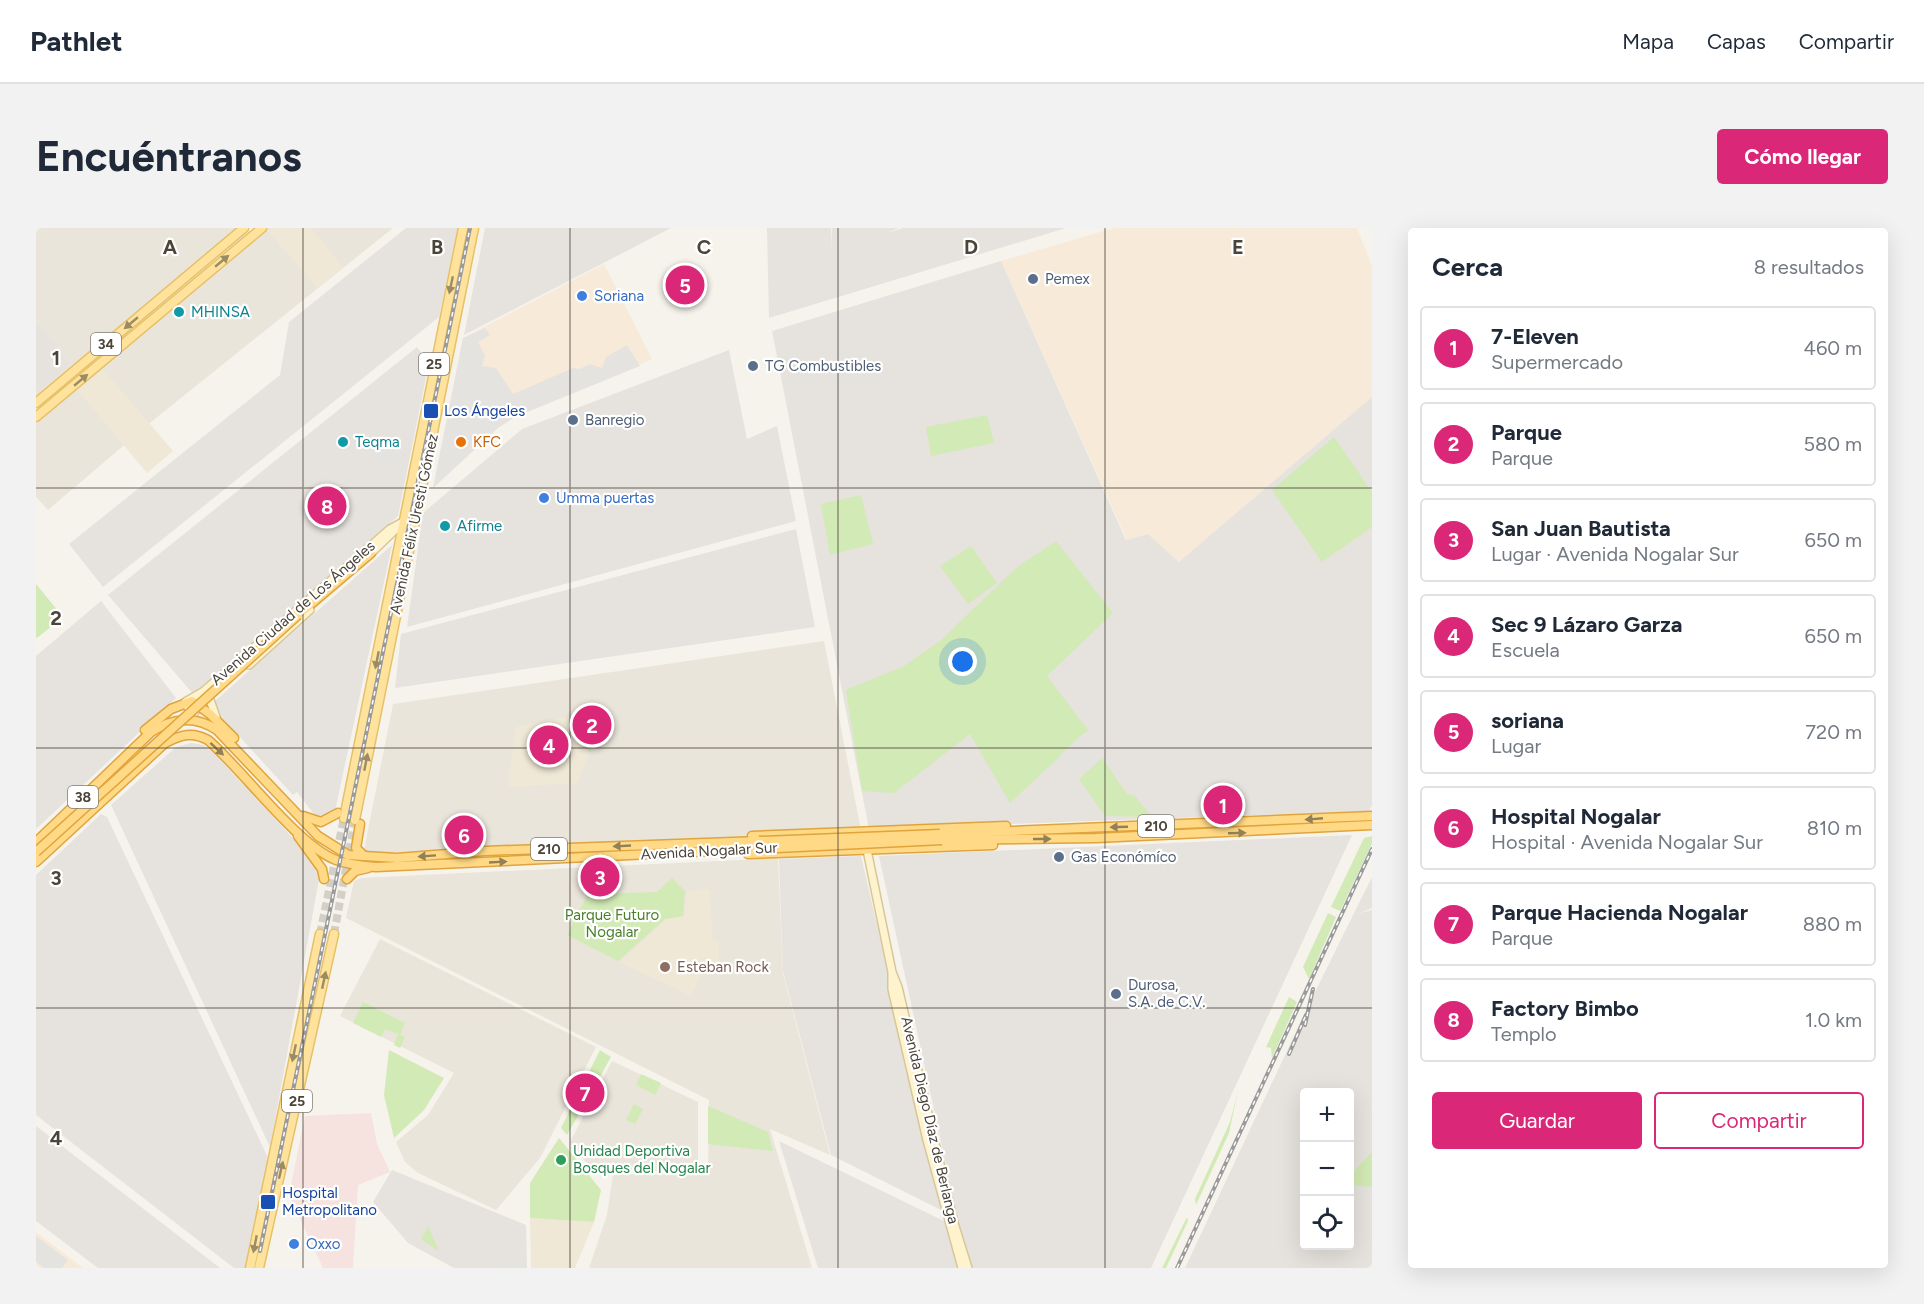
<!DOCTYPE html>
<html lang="es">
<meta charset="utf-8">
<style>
:root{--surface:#fff;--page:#f2f2f3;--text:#1f2937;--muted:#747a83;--line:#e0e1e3;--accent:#db2777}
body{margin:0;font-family:Figtree,sans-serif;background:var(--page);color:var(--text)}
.controls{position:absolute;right:18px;bottom:18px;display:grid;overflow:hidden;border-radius:6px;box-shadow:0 6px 24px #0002}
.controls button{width:54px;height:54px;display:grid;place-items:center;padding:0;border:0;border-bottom:2px solid var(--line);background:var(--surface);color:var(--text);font:30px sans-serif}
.you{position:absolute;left:927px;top:434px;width:21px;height:21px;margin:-15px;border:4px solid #fff;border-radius:50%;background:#1a73e8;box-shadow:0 0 0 9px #1a73e833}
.badge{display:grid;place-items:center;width:39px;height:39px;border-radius:50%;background:var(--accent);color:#fff;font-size:20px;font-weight:700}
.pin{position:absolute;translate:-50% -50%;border:3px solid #fff;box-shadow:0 2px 6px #0006}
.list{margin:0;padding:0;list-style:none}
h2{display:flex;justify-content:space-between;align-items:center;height:78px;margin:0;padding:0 24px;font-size:26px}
h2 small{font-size:20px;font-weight:400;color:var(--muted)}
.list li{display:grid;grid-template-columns:39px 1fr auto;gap:18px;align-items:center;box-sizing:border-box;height:84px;margin:0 12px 12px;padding:0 12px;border:2px solid var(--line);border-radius:6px}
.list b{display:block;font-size:22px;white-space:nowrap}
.list p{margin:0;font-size:20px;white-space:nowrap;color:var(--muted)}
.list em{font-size:20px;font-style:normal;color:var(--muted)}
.actions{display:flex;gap:12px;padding:18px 24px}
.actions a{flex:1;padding:14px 0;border:2px solid var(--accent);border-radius:6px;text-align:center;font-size:21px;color:var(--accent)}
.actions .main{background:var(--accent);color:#fff}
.icon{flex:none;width:33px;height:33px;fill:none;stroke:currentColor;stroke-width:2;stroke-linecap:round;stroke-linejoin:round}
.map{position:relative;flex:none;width:1336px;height:1040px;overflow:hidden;border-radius:6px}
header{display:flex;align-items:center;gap:36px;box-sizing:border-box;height:84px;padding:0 30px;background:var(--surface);border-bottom:2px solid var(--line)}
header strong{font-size:28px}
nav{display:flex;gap:33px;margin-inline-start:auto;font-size:21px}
.intro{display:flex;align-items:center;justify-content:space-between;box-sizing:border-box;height:144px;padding:0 36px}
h1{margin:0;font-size:42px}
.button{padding:15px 27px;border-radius:6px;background:var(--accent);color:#fff;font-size:21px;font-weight:700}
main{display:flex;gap:36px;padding:0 36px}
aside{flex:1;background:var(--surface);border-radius:6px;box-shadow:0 6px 24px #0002}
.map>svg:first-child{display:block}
.residential{fill:#eae5da}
.commercial{fill:#f7ead8}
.industrial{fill:#e6e2dd;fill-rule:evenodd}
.education{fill:#efe8d6}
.medical{fill:#f6e3e0}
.green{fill:#d2eab5}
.parking{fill:#e5e3e0}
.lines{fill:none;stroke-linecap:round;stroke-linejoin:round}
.primary-tunnel{stroke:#d4d0c8;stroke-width:8;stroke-dasharray:8 4;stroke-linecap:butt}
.secondary-casing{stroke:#d6c79b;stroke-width:10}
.primary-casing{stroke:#e6c16a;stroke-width:11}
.trunk-casing{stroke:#e0a43c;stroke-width:11}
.secondary{stroke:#fff3cd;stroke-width:7}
.primary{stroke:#ffe39c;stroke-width:8}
.trunk{stroke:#ffd985;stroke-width:8}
.rail-casing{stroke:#9a9a9a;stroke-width:4}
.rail{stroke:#fff;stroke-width:1.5;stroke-dasharray:4.5;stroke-linecap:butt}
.trunk-bridge-casing{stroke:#e0a43c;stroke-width:11;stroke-linecap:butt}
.trunk-bridge{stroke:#ffd985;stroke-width:8}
.oneway{fill:#9c8c66}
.oneway2{fill:#938057}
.grid{fill:none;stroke:#4b4439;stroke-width:1.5;stroke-opacity:0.55}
.service-dot{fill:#5c6f8a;stroke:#fff;stroke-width:2}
.shop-dot{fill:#3f7fe0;stroke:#fff;stroke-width:2}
.culture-dot{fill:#0f9aa8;stroke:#fff;stroke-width:2}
.transit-dot{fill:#1a4fb4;stroke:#fff;stroke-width:2}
.food-dot{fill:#e8710a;stroke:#fff;stroke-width:2}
.education-dot{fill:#8d6e63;stroke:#fff;stroke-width:2}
.leisure-dot{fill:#2e9e5b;stroke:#fff;stroke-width:2}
.labels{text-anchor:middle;stroke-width:4.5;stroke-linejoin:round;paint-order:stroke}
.shield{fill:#fff;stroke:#817c74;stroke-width:1.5}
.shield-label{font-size:14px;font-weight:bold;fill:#4b4439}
.service-label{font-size:15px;fill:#4e5e75;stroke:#fff;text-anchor:start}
.shop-label{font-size:15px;fill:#366cbe;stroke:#fff;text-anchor:start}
.culture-label{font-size:15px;fill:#0d838f;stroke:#fff;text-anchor:start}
.transit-label{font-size:15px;fill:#164399;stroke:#fff;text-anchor:start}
.food-label{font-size:15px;fill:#c56008;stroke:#fff;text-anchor:start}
.street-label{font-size:15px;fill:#4b4439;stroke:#fff}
.park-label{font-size:15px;fill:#4a7f2a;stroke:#fff}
.education-label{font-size:15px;fill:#785e54;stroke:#fff;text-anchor:start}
.leisure-label{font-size:15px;fill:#27864d;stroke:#fff;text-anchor:start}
.grid-label{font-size:20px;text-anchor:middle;font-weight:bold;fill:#4b4439;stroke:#fff;stroke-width:4.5;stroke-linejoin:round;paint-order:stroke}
</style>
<header>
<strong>Pathlet</strong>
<nav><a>Mapa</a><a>Capas</a><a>Compartir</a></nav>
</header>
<div class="intro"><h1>Encuéntranos</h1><a class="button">Cómo llegar</a></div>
<main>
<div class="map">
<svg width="1336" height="1040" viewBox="0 0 1336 1040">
<rect width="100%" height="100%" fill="#f6f3ec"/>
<!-- residential -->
<g class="residential">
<path d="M0,0h203l-203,170z"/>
<path d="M232,0h125l-237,190 -108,92 -12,-13v-74z"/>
<path d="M788,413l37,189 -492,24 -5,-4 29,-146z"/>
<path d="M742,630l5,115 47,182 -60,-26 42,139h-223l18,-53 6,-41 95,1 1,-75 -363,-182 8,-37 7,-3z"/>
<path d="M344,711l216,108 -56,111 -44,52 -78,-37 -13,-11 -9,-20 32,-27 26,-42 -114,-57z"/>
<path d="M576,833l86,41v69h-105l-23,-29z"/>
</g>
<!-- commercial -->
<g class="commercial">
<path d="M1078,0h243l15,38v131l-193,165 -31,-28 -21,6 -126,-279z"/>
<path d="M568,36l48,95 -137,58 -17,11 -65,60 30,-150z"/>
<path d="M0,1004l47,36h-47z"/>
</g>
<!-- industrial -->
<g class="industrial">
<path d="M370,0h52l-19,89 -336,270 -34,-43 211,-169 9,-53z"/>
<path d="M449,0h186l-207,107z"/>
<path d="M731,0h64l1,21v-21h67l-15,6 19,-6h163l-297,90z"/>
<path d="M965,33l125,279 22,-6 31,28 193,-165v408l-3,6 -500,18 -97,-498z"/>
<path d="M0,95l34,41 -34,29z"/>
<path d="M381,119l12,16 -31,153 -204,179 -86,-100z"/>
<path d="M693,122l18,89 30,-13 19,95 -389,106 16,-114 99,-84z"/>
<path d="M760,301l19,98 -420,61 6,-54z"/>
<path d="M356,317l-57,266 -8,7h-10l-20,-26 -4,3 -76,-83 -2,-11z"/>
<path d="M65,373l75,97 -140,131v-173z"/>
<path d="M155,515l12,2 9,6 103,111 5,12 -50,273 -159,-342 65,-58z"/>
<path d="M65,586l6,3 161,341 -22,110h-12l-198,-153v-240z"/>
<path d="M1316,607l-201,433h-178l-15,-48 -79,-364z"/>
<path d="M825,628l82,355 -112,-56 -48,-184 -4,-112z"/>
<path d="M1336,649v31l-12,5 12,-3v358h-187l125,-266zM1268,864h46v154h-46z"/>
<path d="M0,898l122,94 62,48h-122l-62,-47z"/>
<path d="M743,913l165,80 16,47h-142z"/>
<path d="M356,942l134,55 1,43h-73l-46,-25 -35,-41z"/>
</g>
<!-- education -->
<g class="education">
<path d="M235,0h40l32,39 -26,21 -49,-57z"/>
<path d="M67,141l70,82 -26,22 -70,-83z"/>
<path d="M550,485l-6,24 9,17 -12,29 -69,4 8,-60z"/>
<path d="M673,661l4,51 6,2v22h-13l-15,32 -72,-34 47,-43 18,-2 3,-26z"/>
<path d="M494,990l64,4 -19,46h-44z"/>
</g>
<!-- medical -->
<g class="medical">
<path d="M445,596l2,21 -37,1v-20z"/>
<path d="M335,885l6,31 13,28 -32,13 -5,83h-30l-34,-73 16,-79z"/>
</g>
<!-- green -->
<g class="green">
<path d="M951,187l7,28 -63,13 -5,-29z"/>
<path d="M1298,209l38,55v35l-50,35 -50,-72z"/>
<path d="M825,267l12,49 -43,11 -9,-51z"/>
<path d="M1020,313l57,72 -66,63 41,54 -78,73 -40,-69 -76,59 -32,-2 -16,-101 58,-24 36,-25 77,-74z"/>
<path d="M935,318l26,37 -29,21 -28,-38z"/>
<path d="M0,356l27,33 -26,21 -1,-1z"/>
<path d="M572,483l-18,41 -10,-15 6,-24z"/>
<path d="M1066,530l25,36 7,1 18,22 -47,-1 -26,-37z"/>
<path d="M1336,608v8l-32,67 -9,-4 33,-69z"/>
<path d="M636,650l13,13 -2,25 -18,3 -47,42 -51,-26 21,-41 69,-2z"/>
<path d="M1292,685l8,4 -27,62 -6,-12z"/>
<path d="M1253,769l8,5 -25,56 -1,-10 -5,-1z"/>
<path d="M327,774l42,21 -5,12 5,2 -5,11 -6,-3 4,-11 -13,-5 -4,8 -28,-14z"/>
<path d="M353,822l55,28 -20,32 -30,28 -10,-43z"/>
<path d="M564,822l11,7 -44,78 -6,-7z"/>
<path d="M605,846l20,9 -6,12 -19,-10z"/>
<path d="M1202,863l-9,42 -33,72 -1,-6 35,-77z"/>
<path d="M598,876l9,5 -8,15 -9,-4z"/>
<path d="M672,878l60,26 5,19 -65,-7z"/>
<path d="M523,910l42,52 -7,32 -64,-4v-35z"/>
<path d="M1336,924v35l-22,-2 4,-14z"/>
<path d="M1151,989l1,4 -22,47h-4z"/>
<path d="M392,998l11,25 -18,-12z"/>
</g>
<!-- parking -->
<g class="parking">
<path d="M449,100l5,7 -12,7 7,14 -3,10 14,2 17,26 60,-26 7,1 9,-5 13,4 4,-11 21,-12 13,21 -125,51 -17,11 -65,60 30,-150z"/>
<path d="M354,209l16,20 -5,29 -30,-35z"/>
<path d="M1048,505l18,25 -23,21 -18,-25z"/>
<path d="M476,996l13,6 1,38 -23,-2 -2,-6 24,-9 -12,-21h-5v-4z"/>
<path d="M0,1008l32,24 -6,8h-18l-8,-6z"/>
</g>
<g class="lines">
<!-- primary-tunnel -->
<g class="primary-tunnel">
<path d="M284,706l24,-116"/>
<path d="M298,706l21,-114"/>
</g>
<defs>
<g id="secondary">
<path d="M332,328l50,-48"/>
<path d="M213,437l61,-55"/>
<path d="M174,472l6,17"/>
<path d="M159,484l-5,-1 -5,-9 19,-11 186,-162 11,-6"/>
<path d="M830,617l26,127 6,15 56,236 14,45"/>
<path d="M856,746v15l35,151 35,128"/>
</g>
<g id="primary">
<path d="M0,175l208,-175"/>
<path d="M0,189l226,-189"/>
<path d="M308,590l119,-590"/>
<path d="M319,592l119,-592"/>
<path d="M214,1040l70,-334"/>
<path d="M223,1040l75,-334"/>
</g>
<g id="trunk">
<path d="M262,387l73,-62"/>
<path d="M109,502l26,-21 21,-8 18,13 24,24"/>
<path d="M267,588l18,6 17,-9"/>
<path d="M324,596l-4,24 8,8"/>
<path d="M904,606l432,-18"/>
<path d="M262,608l24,33 2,10"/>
<path d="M716,608l254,-10"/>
<path d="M906,612l154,-2 276,-13"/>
<path d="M0,614l115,-110c21,-14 44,-17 66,-2l101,106 30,19 49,3 88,-7 274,-10"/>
<path d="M712,626l245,-9"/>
<path d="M0,634l129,-119c16,-8 27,-12 43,-3 35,30 88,104 128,120 13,5 27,6 40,7l380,-18"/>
<path d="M311,651l8,-8 13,-3"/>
</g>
</defs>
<!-- secondary casing -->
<use href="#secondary" class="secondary-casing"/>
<!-- primary casing -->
<use href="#primary" class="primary-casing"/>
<!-- trunk casing -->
<use href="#trunk" class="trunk-casing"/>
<!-- secondary -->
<use href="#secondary" class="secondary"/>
<!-- primary -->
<use href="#primary" class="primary"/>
<!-- trunk -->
<use href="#trunk" class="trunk"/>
<defs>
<g id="rail">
<path d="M1269,797l8,-36"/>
<path d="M1253,826l17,-39"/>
<path d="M224,1023l210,-1023"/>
<path d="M1141,1040l195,-419"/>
</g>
</defs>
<!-- rail casing -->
<use href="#rail" class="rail-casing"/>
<!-- rail -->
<use href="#rail" class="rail"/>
<defs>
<g id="trunk-bridge">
<path d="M723,613l181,-7"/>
<path d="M720,621l186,-9"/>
<path d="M0,624l262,-237"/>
</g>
</defs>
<!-- trunk-bridge casing -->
<use href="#trunk-bridge" class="trunk-bridge-casing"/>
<!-- trunk-bridge -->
<use href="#trunk-bridge" class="trunk-bridge"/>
</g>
<!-- one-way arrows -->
<defs><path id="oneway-solid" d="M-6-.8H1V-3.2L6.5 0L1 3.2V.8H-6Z" transform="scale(1.5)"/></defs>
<g class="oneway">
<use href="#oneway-solid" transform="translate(186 33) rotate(-40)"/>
<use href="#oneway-solid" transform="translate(415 57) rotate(102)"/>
<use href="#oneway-solid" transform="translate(95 95) rotate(140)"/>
<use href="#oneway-solid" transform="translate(45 152) rotate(-40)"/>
<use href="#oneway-solid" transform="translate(341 432) rotate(101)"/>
<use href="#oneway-solid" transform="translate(330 534) rotate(-79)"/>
<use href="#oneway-solid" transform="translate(288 752) rotate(-78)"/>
<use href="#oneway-solid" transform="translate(258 825) rotate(102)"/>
<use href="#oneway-solid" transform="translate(245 942) rotate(-77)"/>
<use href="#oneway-solid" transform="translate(219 1016) rotate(101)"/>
</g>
<g class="oneway2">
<use href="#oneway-solid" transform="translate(181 521) rotate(43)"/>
<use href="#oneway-solid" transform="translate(1278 591) rotate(175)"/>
<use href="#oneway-solid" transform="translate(1083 599) rotate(178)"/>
<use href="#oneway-solid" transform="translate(1201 605) rotate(-2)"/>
<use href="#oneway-solid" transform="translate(1006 611)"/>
<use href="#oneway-solid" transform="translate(586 618) rotate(177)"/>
<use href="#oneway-solid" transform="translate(391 628) rotate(176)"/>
<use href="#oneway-solid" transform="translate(462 634) rotate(-3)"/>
</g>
<!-- grid -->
<path class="grid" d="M267,0v1040M534,0v1040M802,0v1040M1069,0v1040M0,260h1336M0,520h1336M0,780h1336"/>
<!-- markers -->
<g class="service-dot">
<circle cx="997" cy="51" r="6"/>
<circle cx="717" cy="138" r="6"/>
<circle cx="537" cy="192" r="6"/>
<circle cx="1023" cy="629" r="6"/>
<circle cx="1080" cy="766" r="6"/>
</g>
<g class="shop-dot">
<circle cx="546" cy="68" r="6"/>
<circle cx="508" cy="270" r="6"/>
<circle cx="258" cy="1016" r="6"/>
</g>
<g class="culture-dot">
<circle cx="143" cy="84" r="6"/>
<circle cx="307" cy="214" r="6"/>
<circle cx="409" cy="298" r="6"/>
</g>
<g class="transit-dot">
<rect x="387" y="175" width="16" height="16" rx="3"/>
<rect x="224" y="966" width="16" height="16" rx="3"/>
</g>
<circle class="food-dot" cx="425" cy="214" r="6"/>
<circle class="education-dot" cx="629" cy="739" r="6"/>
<circle class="leisure-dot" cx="525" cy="932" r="6"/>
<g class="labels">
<!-- shield labels -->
<g class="shield">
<rect x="55" y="105" width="30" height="22" rx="4.5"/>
<rect x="383" y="125" width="30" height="22" rx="4.5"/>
<rect x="32" y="558" width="30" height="22" rx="4.5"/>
<rect x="1102" y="587" width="36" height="22" rx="4.5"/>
<rect x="495" y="610" width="36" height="22" rx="4.5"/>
<rect x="246" y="862" width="30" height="22" rx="4.5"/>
</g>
<g class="shield-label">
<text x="70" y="121">34</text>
<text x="398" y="141">25</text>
<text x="47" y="574">38</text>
<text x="1120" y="603">210</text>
<text x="513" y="626">210</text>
<text x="261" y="878">25</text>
</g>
<!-- service labels -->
<g class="service-label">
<text x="1009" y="56">Pemex</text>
<text x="729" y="143">TG Combustibles</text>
<text x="549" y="197">Banregio</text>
<text x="1035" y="634">Gas Económíco</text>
<text x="1092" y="762">Durosa,<tspan x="1092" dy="17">S.A. de C.V.</tspan></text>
</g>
<!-- shop labels -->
<g class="shop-label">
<text x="558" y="73">Soriana</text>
<text x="520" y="275">Umma puertas</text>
<text x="270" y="1021">Oxxo</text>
</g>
<!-- culture labels -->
<g class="culture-label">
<text x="155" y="89">MHINSA</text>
<text x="319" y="219">Teqma</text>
<text x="421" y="303">Afirme</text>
</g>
<!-- transit labels -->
<g class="transit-label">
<text x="408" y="188">Los Ángeles</text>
<text x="246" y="970">Hospital<tspan x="246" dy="17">Metropolitano</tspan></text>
</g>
<!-- food labels -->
<g class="food-label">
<text x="437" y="219">KFC</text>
</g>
<!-- street labels -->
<g class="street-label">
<text transform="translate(378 296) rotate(-78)" y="5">Avenida Félix Uresti Gómez</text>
<text transform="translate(257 385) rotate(-41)" y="5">Avenida Ciudad de Los Ángeles</text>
<text transform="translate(673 623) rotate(-3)" y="5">Avenida Nogalar Sur</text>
<text transform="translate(894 892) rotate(77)" y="5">Avenida Diego Díaz de Berlanga</text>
</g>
<!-- park labels -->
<g class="park-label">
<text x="576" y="692">Parque Futuro<tspan x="576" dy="17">Nogalar</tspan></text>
</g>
<!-- education labels -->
<g class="education-label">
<text x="641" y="744">Esteban Rock</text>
</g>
<!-- leisure labels -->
<g class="leisure-label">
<text x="537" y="928">Unidad Deportiva<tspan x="537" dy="17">Bosques del Nogalar</tspan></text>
</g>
</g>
<g class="grid-label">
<text x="134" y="26">A</text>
<text x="401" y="26">B</text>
<text x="668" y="26">C</text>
<text x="935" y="26">D</text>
<text x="1202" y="26">E</text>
<text x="20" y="137">1</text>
<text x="20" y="397">2</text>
<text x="20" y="657">3</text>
<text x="20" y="917">4</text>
</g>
</svg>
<div class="controls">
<button>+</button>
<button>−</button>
<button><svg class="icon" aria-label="locate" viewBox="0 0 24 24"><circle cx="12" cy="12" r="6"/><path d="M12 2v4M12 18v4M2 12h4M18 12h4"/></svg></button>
</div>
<div class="you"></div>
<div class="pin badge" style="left:1187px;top:577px">1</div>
<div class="pin badge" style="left:556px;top:497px">2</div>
<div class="pin badge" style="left:564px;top:649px">3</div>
<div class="pin badge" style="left:513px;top:517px">4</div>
<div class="pin badge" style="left:649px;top:57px">5</div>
<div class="pin badge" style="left:428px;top:607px">6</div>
<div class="pin badge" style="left:549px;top:865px">7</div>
<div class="pin badge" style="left:291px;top:278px">8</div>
</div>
<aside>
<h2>Cerca<small>8 resultados</small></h2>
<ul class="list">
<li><span class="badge">1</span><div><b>7-Eleven</b><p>Supermercado</p></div><em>460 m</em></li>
<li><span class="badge">2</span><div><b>Parque</b><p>Parque</p></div><em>580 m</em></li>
<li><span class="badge">3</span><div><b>San Juan Bautista</b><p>Lugar · Avenida Nogalar Sur</p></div><em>650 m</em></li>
<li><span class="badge">4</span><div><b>Sec 9 Lázaro Garza</b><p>Escuela</p></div><em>650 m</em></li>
<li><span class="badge">5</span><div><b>soriana</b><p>Lugar</p></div><em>720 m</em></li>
<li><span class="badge">6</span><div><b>Hospital Nogalar</b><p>Hospital · Avenida Nogalar Sur</p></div><em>810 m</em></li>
<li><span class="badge">7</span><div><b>Parque Hacienda Nogalar</b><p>Parque</p></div><em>880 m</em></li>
<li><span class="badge">8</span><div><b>Factory Bimbo</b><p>Templo</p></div><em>1.0 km</em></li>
</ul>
<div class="actions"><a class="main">Guardar</a><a>Compartir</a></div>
</aside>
</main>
